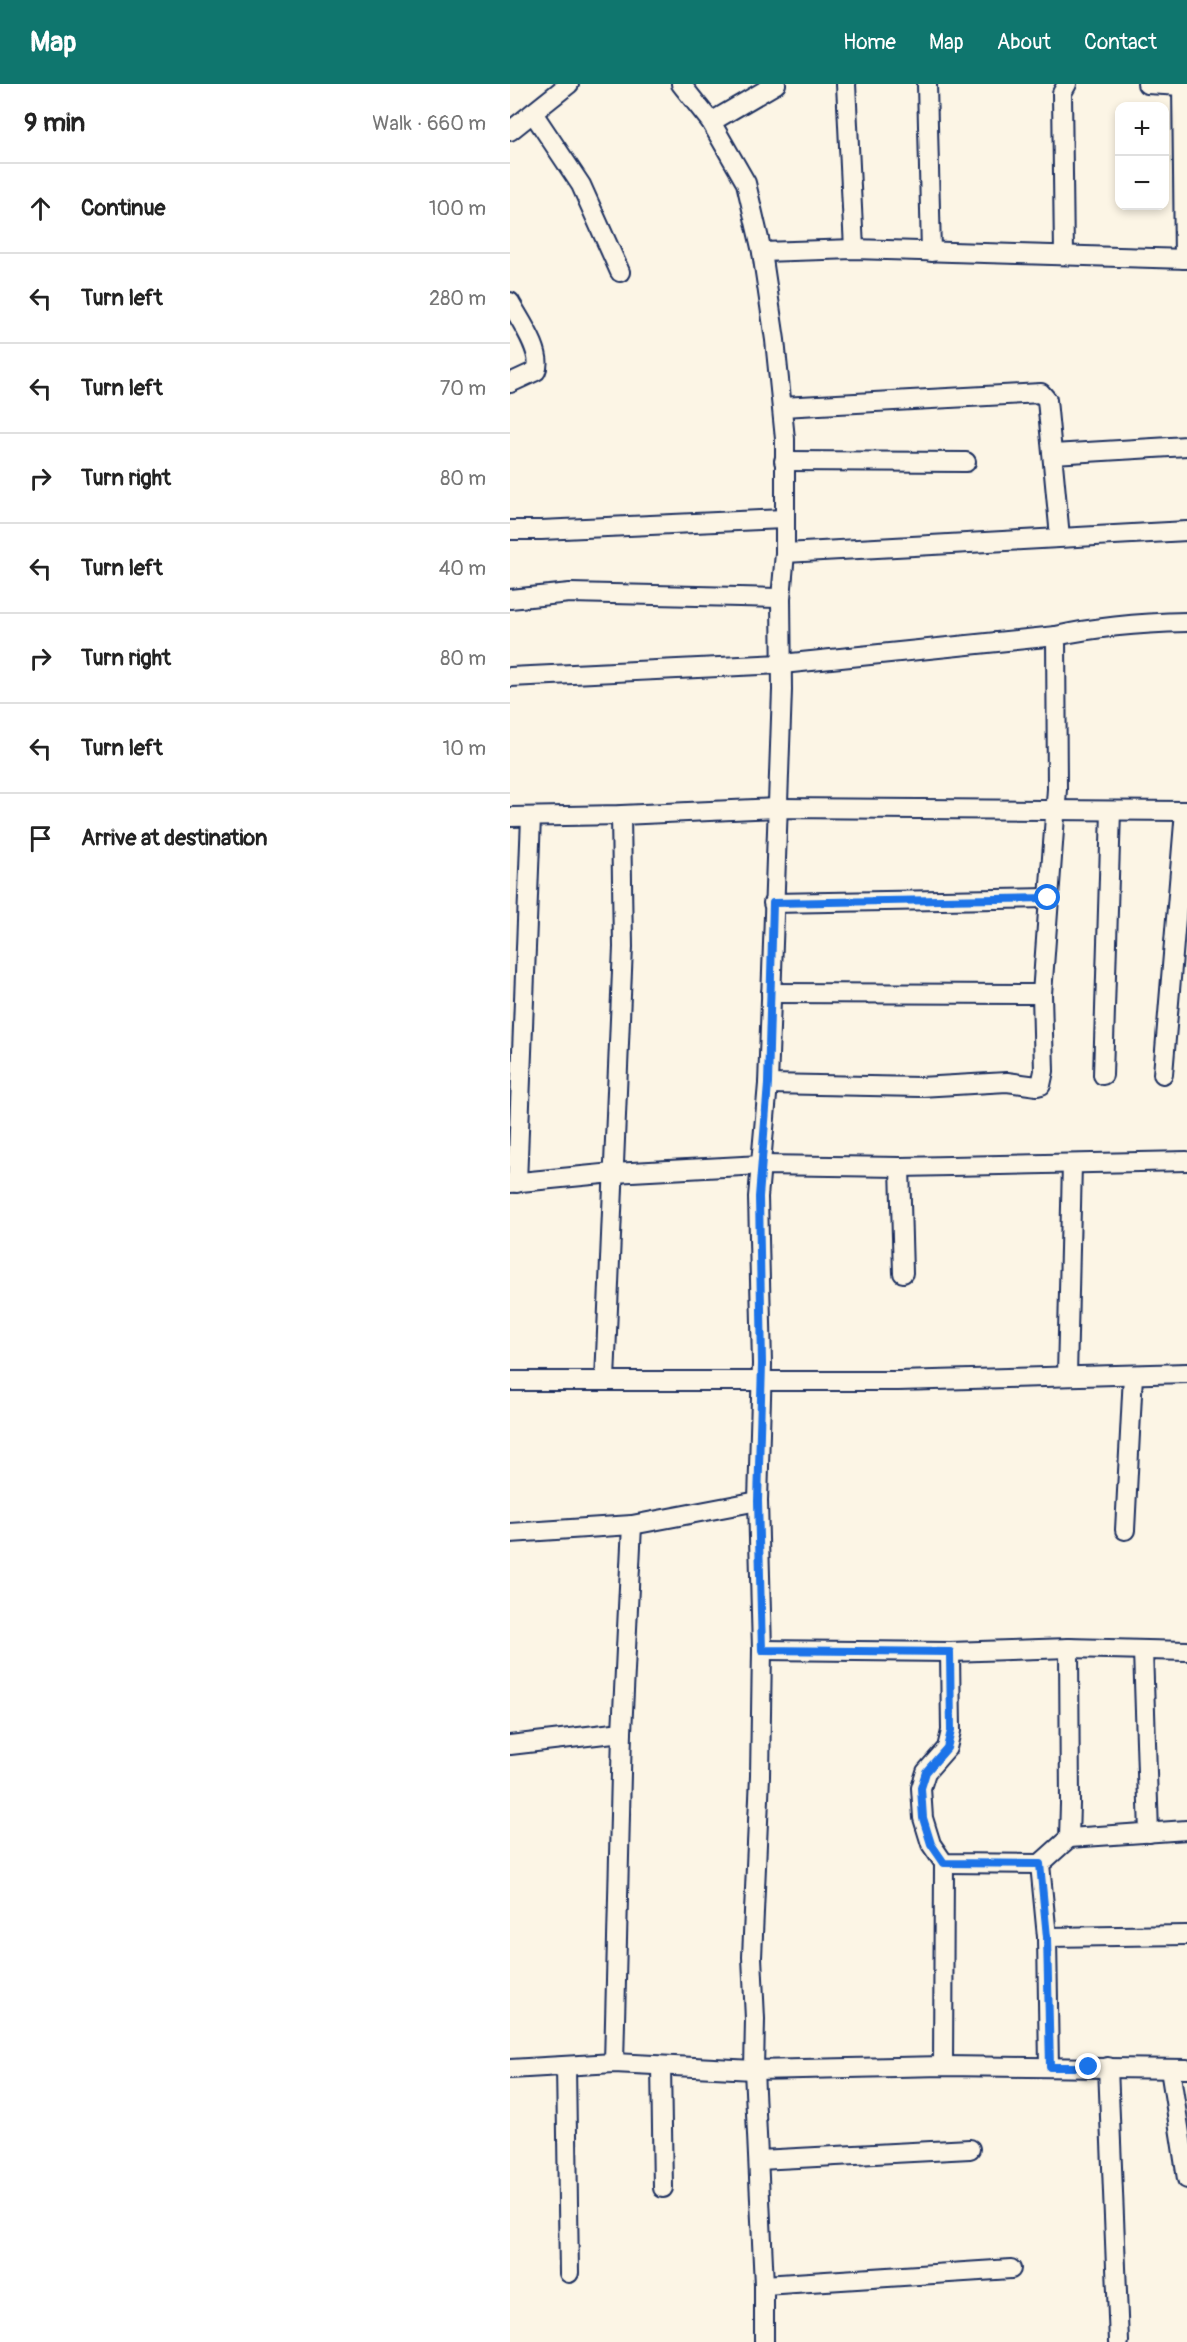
<!DOCTYPE html>
<meta charset="utf-8">
<style>
:root{--surface:#fff;--page:#f6f6f6;--text:#222;--muted:#767676;--line:#e0e0e0;--accent:#0f766e}
body{margin:0;font-family:Pangolin,sans-serif;background:var(--page);color:var(--text)}
.controls{position:absolute;right:18px;top:18px;display:grid;overflow:hidden;border-radius:12px;box-shadow:0 3px 9px #0003}
.controls button{width:54px;height:54px;display:grid;place-items:center;padding:0;border:0;border-bottom:2px solid var(--line);background:var(--surface);color:var(--text);font:30px sans-serif}
.stop{position:absolute;width:18px;height:18px;margin:-14px;border:4px solid #1a73e8;border-radius:50%;background:#fff}
.stop.end{background:#1a73e8;border-color:#fff;box-shadow:0 2px 6px #0008}
.list{margin:0;padding:0;list-style:none}
h2{display:flex;justify-content:space-between;align-items:center;height:78px;margin:0;padding:0 24px;font-size:26px}
h2 small{font-size:20px;font-weight:400;color:var(--muted)}
.list li{display:grid;grid-template-columns:39px 1fr auto;gap:18px;align-items:center;box-sizing:border-box;height:90px;padding:0 24px;border-top:2px solid var(--line)}
.list b{display:block;font-size:22px;white-space:nowrap}
.list em{font-size:20px;font-style:normal;color:var(--muted)}
.icon{flex:none;width:33px;height:33px;fill:none;stroke:currentColor;stroke-width:2;stroke-linecap:round;stroke-linejoin:round}
.map{position:relative;flex:none;width:677px;height:2258px;overflow:hidden}
header{display:flex;align-items:center;gap:36px;box-sizing:border-box;height:84px;padding:0 30px;background:var(--accent);color:#fff}
header strong{font-size:28px}
nav{display:flex;gap:33px;margin-inline-start:auto;font-size:21px}
main{display:flex}
aside{flex:1;background:var(--surface)}
.map>svg:first-child{display:block}
.lines{fill:none;stroke-linecap:round;stroke-linejoin:round}
.minor-casing{stroke:#1b2f5e;stroke-width:22}
.minor{stroke:#fcf5e5;stroke-width:18}
.route{stroke:#1a73e8;stroke-width:8}
</style>
<header>
<strong>Map</strong>
<nav><a>Home</a><a>Map</a><a>About</a><a>Contact</a></nav>
</header>
<main>
<aside>
<h2>9 min<small>Walk · 660 m</small></h2>
<ul class="list">
<li><svg class="icon" aria-label="ahead" viewBox="0 0 24 24"><path d="M12 20V5M6 11l6-6 6 6"/></svg><div><b>Continue</b></div><em>100 m</em></li>
<li><svg class="icon" aria-label="left" viewBox="0 0 24 24"><path d="M17 20v-9H6M10 6l-5 5 5 5"/></svg><div><b>Turn left</b></div><em>280 m</em></li>
<li><svg class="icon" aria-label="left" viewBox="0 0 24 24"><path d="M17 20v-9H6M10 6l-5 5 5 5"/></svg><div><b>Turn left</b></div><em>70 m</em></li>
<li><svg class="icon" aria-label="right" viewBox="0 0 24 24"><path d="M7 20v-9h11M14 6l5 5-5 5"/></svg><div><b>Turn right</b></div><em>80 m</em></li>
<li><svg class="icon" aria-label="left" viewBox="0 0 24 24"><path d="M17 20v-9H6M10 6l-5 5 5 5"/></svg><div><b>Turn left</b></div><em>40 m</em></li>
<li><svg class="icon" aria-label="right" viewBox="0 0 24 24"><path d="M7 20v-9h11M14 6l5 5-5 5"/></svg><div><b>Turn right</b></div><em>80 m</em></li>
<li><svg class="icon" aria-label="left" viewBox="0 0 24 24"><path d="M17 20v-9H6M10 6l-5 5 5 5"/></svg><div><b>Turn left</b></div><em>10 m</em></li>
<li><svg class="icon" aria-label="arrive" viewBox="0 0 24 24"><path d="M6 21V4h12l-3 4 3 4H6"/></svg><div><b>Arrive at destination</b></div></li>
</ul>
</aside>
<div class="map">
<svg width="677" height="2258" viewBox="0 0 677 2258">
<rect width="100%" height="100%" fill="#fcf5e5"/>
<filter id="ink" filterUnits="userSpaceOnUse"><feTurbulence type="fractalNoise" baseFrequency=".0167" numOctaves="2"/><feDisplacementMap in="SourceGraphic" scale="12" xChannelSelector="R" yChannelSelector="G"/><feConvolveMatrix kernelMatrix="1 2 1 2 8 2 1 2 1" color-interpolation-filters="sRGB"/></filter>
<g filter="url(#ink)">
<g class="lines">
<defs>
<g id="minor">
<path d="M171,0l30,38 35,61 16,69 13,88 10,99v114l-4,45 1,92 -14,394 -10,113 4,167 -4,137 4,149 -2,126 -8,181 3,62 -1,51 10,215v57"/>
<path d="M336,0l8,165"/>
<path d="M417,0l4,168"/>
<path d="M637,0l35,2"/>
<path d="M672,0l2,175"/>
<path d="M23,29l48,72 39,87"/>
<path d="M201,38l65,-38"/>
<path d="M0,47l59,-47"/>
<path d="M252,168l92,-3 333,10"/>
<path d="M554,171l-2,-162 5,-9"/>
<path d="M0,218c9,17 34,51 26,69l-26,12"/>
<path d="M272,323l259,-14 6,7 13,137"/>
<path d="M543,370l134,-8"/>
<path d="M274,377l182,1"/>
<path d="M0,446h31l243,-11"/>
<path d="M275,469l402,-22"/>
<path d="M0,515l60,-6 211,5"/>
<path d="M0,593l272,-13 274,-28"/>
<path d="M0,733l111,-2 156,-7 410,3"/>
<path d="M263,819l275,-5"/>
<path d="M261,909l271,1"/>
<path d="M653,990l22,-263"/>
<path d="M593,991l8,-264"/>
<path d="M258,1000l152,3 87,-5 30,4 4,-1 3,-14 -2,-77 15,-205 -1,-153c44,-10 87,-13 131,-14"/>
<path d="M390,1083l3,106"/>
<path d="M0,1099l103,-10 148,-8 139,2 287,-6"/>
<path d="M7,1099l14,-366"/>
<path d="M557,1292l5,-212"/>
<path d="M95,1296l18,-433 -2,-132"/>
<path d="M0,1297h388l289,-8"/>
<path d="M615,1446l8,-155"/>
<path d="M0,1449l122,-8 126,-24"/>
<path d="M252,1566l188,2 119,-4 118,3"/>
<path d="M633,1567l6,182"/>
<path d="M440,1568l1,79 -4,17 -21,24 -5,16 2,30 8,26 13,19 96,1"/>
<path d="M0,1661l112,-13"/>
<path d="M559,1754l118,-8"/>
<path d="M537,1853l140,-2"/>
<path d="M104,1979l8,-331 10,-207"/>
<path d="M56,1982l3,207"/>
<path d="M151,1982l2,122"/>
<path d="M433,1982l1,-203"/>
<path d="M539,1983l-2,-130 -7,-73 29,-26 1,-34 -1,-156"/>
<path d="M598,1983l11,275"/>
<path d="M0,1985l104,-6 140,7 189,-4 244,3"/>
<path d="M660,1985l17,110"/>
<path d="M249,2076l211,-11"/>
<path d="M254,2201l247,-16"/>
</g>
</defs>
<!-- minor casing -->
<use href="#minor" class="minor-casing"/>
<!-- minor -->
<use href="#minor" class="minor"/>
</g>
</g>
<g class="lines" filter="url(#ink)">
<!-- route -->
<path class="route" d="M538,814l-275,5 -5,181 -9,113 3,167 -4,137 4,149 188,2 1,79 -4,17 -21,24 -5,16 2,30 8,26 13,19 96,1 7,73 3,130h39"/>
</g>
</svg>
<div class="controls">
<button>+</button>
<button>−</button>
</div>
<div class="stop" style="left:538px;top:814px"></div>
<div class="stop end" style="left:579px;top:1983px"></div>
</div>
</main>
